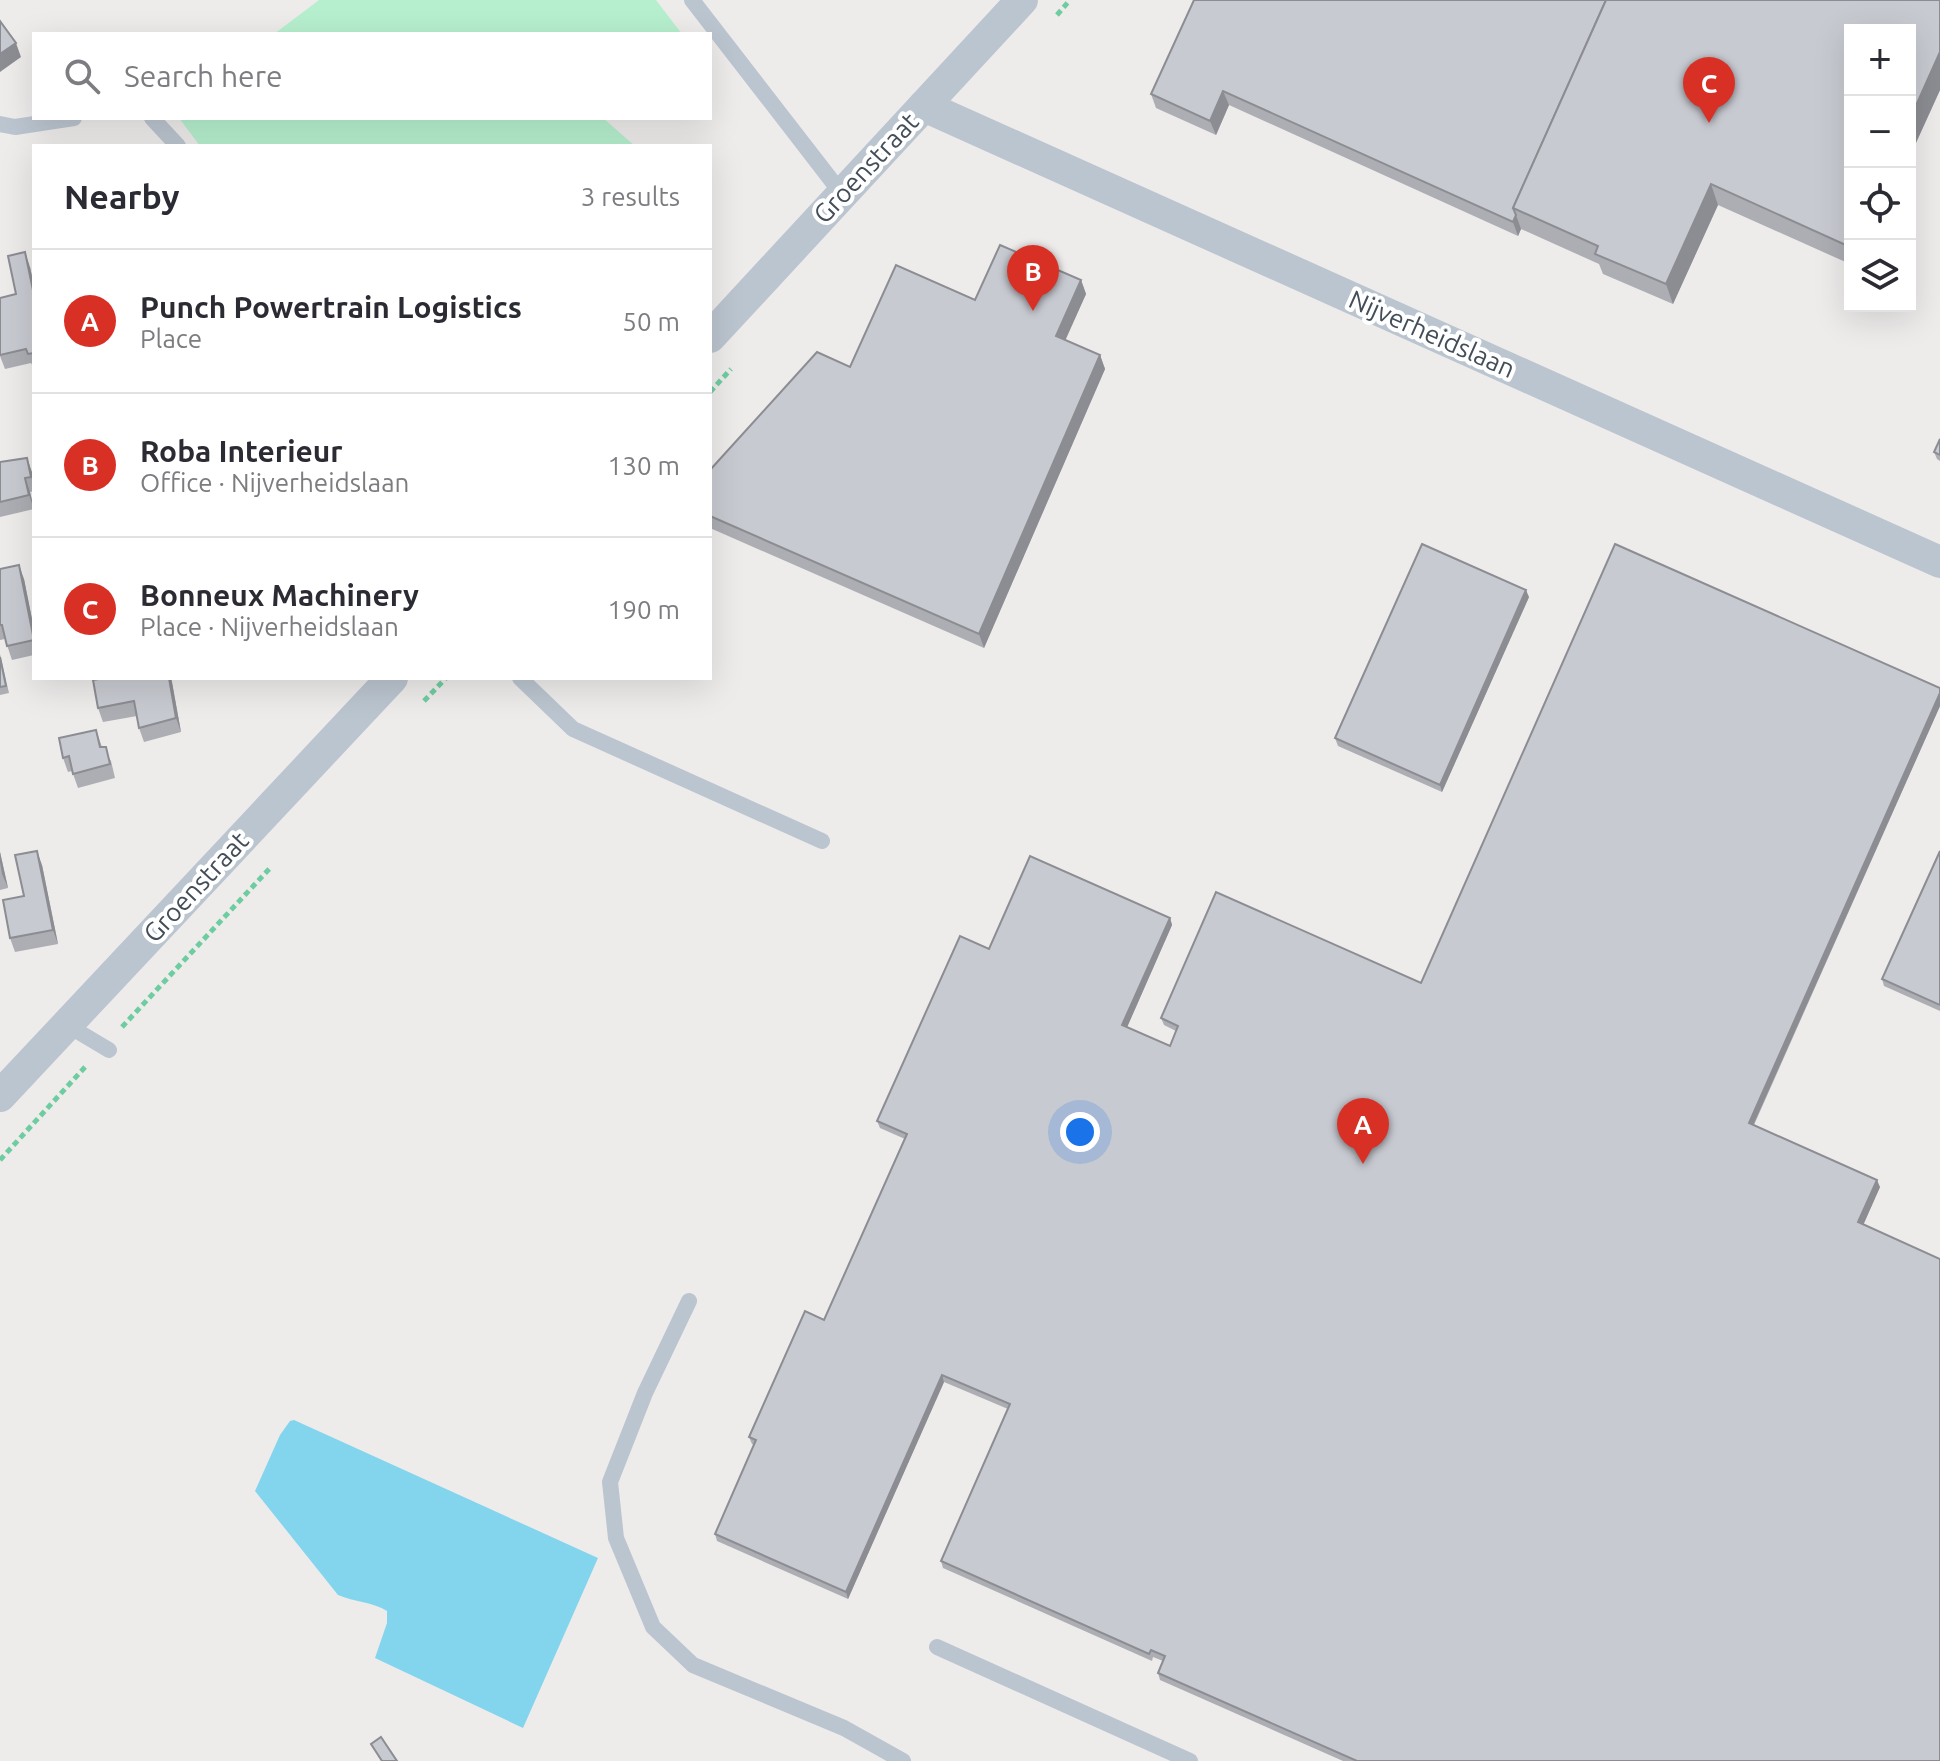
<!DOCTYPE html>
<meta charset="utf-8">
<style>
:root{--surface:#fff;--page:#f7f7f7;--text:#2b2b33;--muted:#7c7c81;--line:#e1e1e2;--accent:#d93025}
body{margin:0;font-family:Ubuntu,sans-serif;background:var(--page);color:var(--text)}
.controls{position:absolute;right:24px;top:24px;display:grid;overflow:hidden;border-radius:0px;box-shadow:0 8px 32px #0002}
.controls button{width:72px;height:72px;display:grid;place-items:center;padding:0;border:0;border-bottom:2px solid var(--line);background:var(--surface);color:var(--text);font:40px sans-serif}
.you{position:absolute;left:1080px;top:1132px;width:28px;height:28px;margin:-20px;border:6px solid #fff;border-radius:50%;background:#1a73e8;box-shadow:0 0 0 12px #1a73e833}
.badge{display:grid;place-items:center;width:52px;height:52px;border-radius:50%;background:var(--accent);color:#fff;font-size:26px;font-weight:700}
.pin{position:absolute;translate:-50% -66px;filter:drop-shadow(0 2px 4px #0008)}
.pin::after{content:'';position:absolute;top:42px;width:28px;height:24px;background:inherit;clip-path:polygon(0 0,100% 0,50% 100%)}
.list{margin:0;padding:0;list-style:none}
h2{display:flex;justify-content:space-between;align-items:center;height:104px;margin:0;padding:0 32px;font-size:34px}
h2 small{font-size:26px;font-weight:400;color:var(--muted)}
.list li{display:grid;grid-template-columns:52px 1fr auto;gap:24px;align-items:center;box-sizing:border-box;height:144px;padding:0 32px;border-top:2px solid var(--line)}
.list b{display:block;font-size:30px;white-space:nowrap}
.list p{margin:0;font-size:26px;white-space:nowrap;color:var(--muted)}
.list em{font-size:26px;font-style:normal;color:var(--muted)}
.icon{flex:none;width:44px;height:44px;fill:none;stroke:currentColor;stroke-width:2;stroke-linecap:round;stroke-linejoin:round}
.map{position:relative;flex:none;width:1940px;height:1761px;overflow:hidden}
.search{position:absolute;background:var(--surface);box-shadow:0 8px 32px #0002;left:32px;top:32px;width:680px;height:88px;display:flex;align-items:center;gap:20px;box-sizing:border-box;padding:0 28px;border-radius:0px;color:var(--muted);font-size:30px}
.panel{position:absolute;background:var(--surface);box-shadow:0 8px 32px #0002;left:32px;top:144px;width:680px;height:536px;border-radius:0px}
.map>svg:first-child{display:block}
.green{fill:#b6efce}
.water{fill:#82d5ed}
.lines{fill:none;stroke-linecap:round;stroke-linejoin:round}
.path{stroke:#6ecda0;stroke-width:5;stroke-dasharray:6 4;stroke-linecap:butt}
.service{stroke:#bbc5cf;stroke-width:16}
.minor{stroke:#bbc5cf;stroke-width:32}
.wall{fill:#acaeb4}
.shaded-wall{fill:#8c8d92}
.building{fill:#c8cad1;stroke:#8c8d92;stroke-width:2}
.labels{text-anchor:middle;stroke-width:8;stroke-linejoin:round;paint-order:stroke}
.street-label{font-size:26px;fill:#434e59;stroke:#fff}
</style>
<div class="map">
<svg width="1940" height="1761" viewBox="0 0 1940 1761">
<rect width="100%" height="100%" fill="#eeebeb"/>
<!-- green -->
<g class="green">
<path d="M319,0h337l26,34h-408z"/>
<path d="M179,118h424l32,28h-435z"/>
</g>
<!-- water -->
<path class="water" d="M294,1420l304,138 -75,170 -148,-70 12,-35v-12c-14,-9 -33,-9 -49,-16l-83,-104 25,-56 10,-14z"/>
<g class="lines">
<!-- path -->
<g class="path">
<path d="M1057,15l13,-15"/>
<path d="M710,392l21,-23"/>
<path d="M424,701l22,-23"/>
<path d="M122,1027l149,-160"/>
<path d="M0,1160l86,-94"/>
</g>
<!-- service -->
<g class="service">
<path d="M692,0l150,194"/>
<path d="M152,118l26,28"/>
<path d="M0,124l15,3 59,-9"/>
<path d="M520,678l53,51 249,112"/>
<path d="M67,1025l42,25"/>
<path d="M689,1301l-44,92 -35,89 6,56 37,89 40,38 151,63 59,33"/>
<path d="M937,1647l253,114"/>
</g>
<!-- minor -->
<g class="minor">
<path d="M924,106l1016,456"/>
<path d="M710,337l312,-337"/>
<path d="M0,1096l392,-418"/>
</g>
</g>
<!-- wall -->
<g class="wall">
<path d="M1194,0h746v90l-30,66v-126h-60v234l-132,-59 -45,99 -70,-30 -4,-10 -78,-35 -3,7 -289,-131 -13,30 -60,-27 -5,-14z"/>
<path d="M30,267l4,18v83l-3,-5 -26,6 -5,-13v-58l16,-4z"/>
<path d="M1081,280l5,14 -21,46 35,15 5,14 -121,279 -274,-120v-58l140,-103 125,-67z"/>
<path d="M1940,439v22l-3,-2 -3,-7z"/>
<path d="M0,462l32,10 2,19 -4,1 4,17 -34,8z"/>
<path d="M0,569l24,10 10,50v26l-22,5 -7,-21 -5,1z"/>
<path d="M1529,597l-87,195 -104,-46 -3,-8z"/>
<path d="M0,654l9,39 -9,2z"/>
<path d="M104,678h67l10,54 -37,10 -5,-14 -2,-12 -34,6 -5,-14z"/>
<path d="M1940,688v18l-186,419 126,62 -17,38 77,536h-597l-183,-81 -2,-7 5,-12 -10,-4 -1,4 -209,-93 -2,-7 67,-152 -64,-27 -96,217 -131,-58 -2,-7 39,-89 -2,-1 -3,-7 75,-117 81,-181 -25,-11 -3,-7 112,-172 181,-31 2,7 -45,102 43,19 6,-15 -12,-6 -3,-7 260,-35z"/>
<path d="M96,730l6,17 9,14 4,17 -37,10 -6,-17 -4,1 -5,-14z"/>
<path d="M1940,851v160l-56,-25 -2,-7z"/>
<path d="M0,852l8,36 -8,2z"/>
<path d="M42,865l16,79 -43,8 -5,-14 14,-42z"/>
</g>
<!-- shaded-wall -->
<g class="shaded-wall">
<path d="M16,43l5,14 -21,15v-18z"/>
<path d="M1940,52v38l-30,66v-37z"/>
<path d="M1223,91l6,14 -13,30 -6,-14z"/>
<path d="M1711,184l7,21 -45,99 -7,-20z"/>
<path d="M1516,215l5,14 -3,7 -5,-14z"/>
<path d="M25,252l5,15 4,19v9z"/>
<path d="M1081,280l5,14 -25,56 -5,-14z"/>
<path d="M1100,355l5,14 -121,279 -5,-14z"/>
<path d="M27,458l5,14 2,12 -3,-7z"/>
<path d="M25,478l5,14 4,17 -5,-14z"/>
<path d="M19,565l5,14 10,50v11z"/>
<path d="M1526,590l3,7 -87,195 -2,-7z"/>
<path d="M169,678h2l1,4 9,50 -5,-14z"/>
<path d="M1940,693v13l-189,424 -2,-7z"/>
<path d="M37,851l5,14 16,79 -5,-14z"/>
<path d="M0,852l8,36 -6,-14 -2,-12z"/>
<path d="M1170,918l2,7 -47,107 -3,-7z"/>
<path d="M1877,1180l3,7 -19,43 -3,-8z"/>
<path d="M942,1375l2,7 -96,217 -2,-7z"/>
</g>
<!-- building -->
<g class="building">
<path d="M1194,0h412l-93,208 3,7 -3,7 -290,-131 -13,30 -59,-27z"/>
<path d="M1606,0h334v52l-30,67v-89h-60v217l-139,-63 -45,100 -71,-30 3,-8 -85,-38z"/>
<path d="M0,21l16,22 -16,11z"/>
<path d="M1000,245l81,35 -25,56 44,19 -121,279 -269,-118v-46l107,-118 33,15 46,-102 79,35z"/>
<path d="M25,252l9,43v58l-6,1 -2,-5 -26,6v-57l16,-4 -8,-38z"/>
<path d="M1940,439v16l-6,-3z"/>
<path d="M27,458l4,19 -6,1 4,17 -29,7v-40z"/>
<path d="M1422,544l104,46 -86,195 -105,-47z"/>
<path d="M1615,544l325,144v5l-191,430 128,57 -19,42 82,37v502h-583l-199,-88 7,-17 -14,-6 -2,4 -208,-93 69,-157 -68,-29 -96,217 -131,-58 41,-94 -7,-3 56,-126 19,9 83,-186 -30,-13 83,-185 29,13 41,-93 140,62 -48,107 48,21 8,-20 -17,-8 55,-126 205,91z"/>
<path d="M19,565l15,75 -27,6 -5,-21h-2v-56z"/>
<path d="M0,657l6,29 -6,1z"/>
<path d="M104,678h65l7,40 -37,10 -5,-27 -36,7 -5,-28z"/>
<path d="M96,730l4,17h6l4,17 -37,10 -4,-18 -6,2 -4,-20z"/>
<path d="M37,851l16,79 -43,8 -7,-38 21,-4 -9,-41z"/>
<path d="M1940,851v154l-58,-26z"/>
<path d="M381,1737l16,24h-15l-11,-17z"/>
</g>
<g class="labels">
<!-- street labels -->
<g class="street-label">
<text transform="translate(866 168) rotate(-47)" y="9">Groenstraat</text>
<text transform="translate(1432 334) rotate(24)" y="9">Nijverheidslaan</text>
<text transform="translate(196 887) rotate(-47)" y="9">Groenstraat</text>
</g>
</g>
</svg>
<div class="controls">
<button>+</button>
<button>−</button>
<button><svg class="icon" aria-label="locate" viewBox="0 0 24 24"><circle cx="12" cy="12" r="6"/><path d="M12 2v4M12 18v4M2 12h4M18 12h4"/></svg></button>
<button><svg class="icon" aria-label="layers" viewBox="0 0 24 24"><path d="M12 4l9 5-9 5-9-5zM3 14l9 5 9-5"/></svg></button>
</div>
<div class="you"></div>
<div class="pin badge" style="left:1363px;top:1164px">A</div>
<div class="pin badge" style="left:1033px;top:311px">B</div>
<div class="pin badge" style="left:1709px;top:123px">C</div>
<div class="search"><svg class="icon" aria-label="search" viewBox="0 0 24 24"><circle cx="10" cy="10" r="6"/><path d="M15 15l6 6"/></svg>Search here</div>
<section class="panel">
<h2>Nearby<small>3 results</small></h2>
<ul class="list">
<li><span class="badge">A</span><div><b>Punch Powertrain Logistics</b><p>Place</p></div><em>50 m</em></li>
<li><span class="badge">B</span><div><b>Roba Interieur</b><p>Office · Nijverheidslaan</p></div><em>130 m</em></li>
<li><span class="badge">C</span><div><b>Bonneux Machinery</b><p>Place · Nijverheidslaan</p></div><em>190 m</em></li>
</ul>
</section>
</div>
